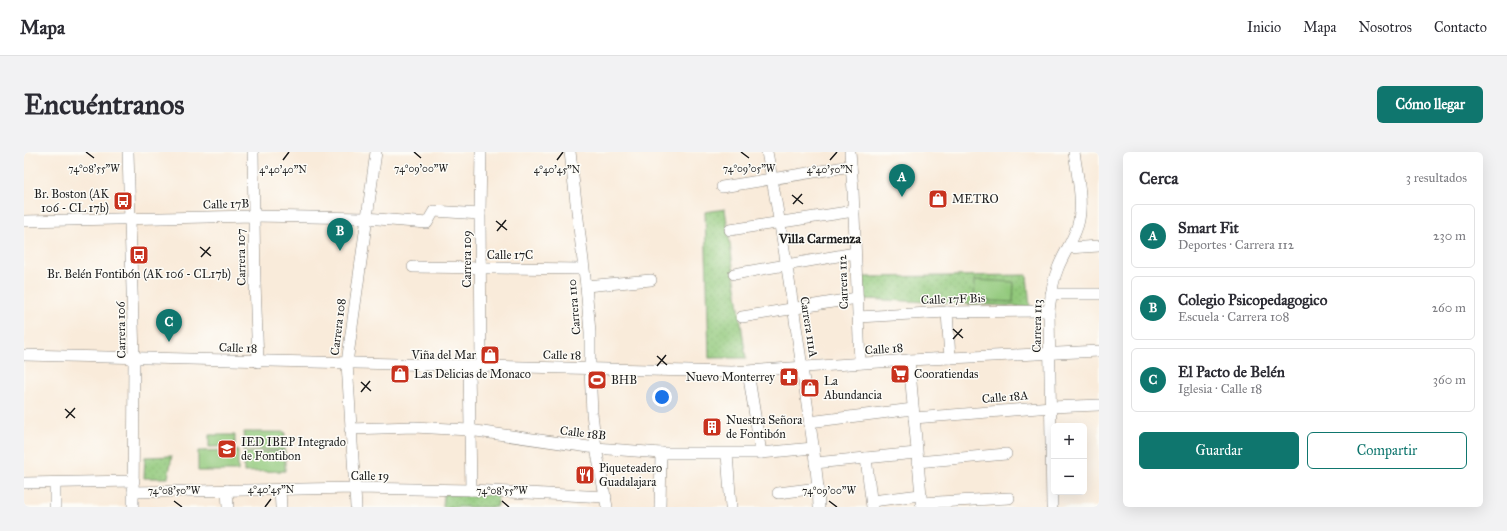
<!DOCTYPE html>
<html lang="es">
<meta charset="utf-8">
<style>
:root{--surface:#fff;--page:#f2f2f3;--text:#2b2b33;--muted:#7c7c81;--line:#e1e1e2;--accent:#0f766e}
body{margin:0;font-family:"IM FELL Great Primer",serif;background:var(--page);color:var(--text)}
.controls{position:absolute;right:12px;bottom:12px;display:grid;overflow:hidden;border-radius:6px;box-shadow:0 4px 16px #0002}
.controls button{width:36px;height:36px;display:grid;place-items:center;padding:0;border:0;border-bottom:1px solid var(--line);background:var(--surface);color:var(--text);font:20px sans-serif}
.you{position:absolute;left:638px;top:245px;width:14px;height:14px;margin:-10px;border:3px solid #fff;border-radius:50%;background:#1a73e8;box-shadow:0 0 0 6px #1a73e833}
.badge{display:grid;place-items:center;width:26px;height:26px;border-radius:50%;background:var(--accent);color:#fff;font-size:13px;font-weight:700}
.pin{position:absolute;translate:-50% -33px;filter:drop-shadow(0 1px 2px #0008)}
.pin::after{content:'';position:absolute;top:21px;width:14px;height:12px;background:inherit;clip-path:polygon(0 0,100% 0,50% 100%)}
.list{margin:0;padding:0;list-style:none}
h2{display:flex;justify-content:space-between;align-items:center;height:52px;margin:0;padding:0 16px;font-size:17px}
h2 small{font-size:13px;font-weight:400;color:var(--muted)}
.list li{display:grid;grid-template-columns:26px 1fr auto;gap:12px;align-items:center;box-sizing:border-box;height:64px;margin:0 8px 8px;padding:0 8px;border:1px solid var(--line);border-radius:6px}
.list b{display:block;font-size:15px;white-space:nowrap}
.list p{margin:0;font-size:13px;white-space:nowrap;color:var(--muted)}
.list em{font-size:13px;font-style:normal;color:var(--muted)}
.actions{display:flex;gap:8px;padding:12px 16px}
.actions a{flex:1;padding:9px 0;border:1px solid var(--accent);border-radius:6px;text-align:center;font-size:14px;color:var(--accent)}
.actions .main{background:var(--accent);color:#fff}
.map{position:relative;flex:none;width:1075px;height:355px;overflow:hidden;border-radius:6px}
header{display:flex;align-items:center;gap:24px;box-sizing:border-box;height:56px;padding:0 20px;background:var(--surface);border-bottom:1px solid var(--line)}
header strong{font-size:19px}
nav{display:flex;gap:22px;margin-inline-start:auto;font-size:14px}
.intro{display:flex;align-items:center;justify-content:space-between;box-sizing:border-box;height:96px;padding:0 24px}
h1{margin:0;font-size:28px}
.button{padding:10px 18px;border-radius:6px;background:var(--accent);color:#fff;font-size:14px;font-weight:700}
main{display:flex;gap:24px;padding:0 24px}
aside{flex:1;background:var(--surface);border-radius:6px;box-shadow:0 4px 16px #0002}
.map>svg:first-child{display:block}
.green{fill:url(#green-dots);stroke:#57724c}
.pitch{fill:#92c97c;stroke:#57724c}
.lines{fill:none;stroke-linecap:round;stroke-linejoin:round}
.minor-casing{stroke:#8a847b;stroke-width:12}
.minor{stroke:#fff;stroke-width:11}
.ticks{fill:none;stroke:#1c1c1c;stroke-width:1.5}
.labels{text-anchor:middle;stroke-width:3;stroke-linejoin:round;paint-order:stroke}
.poi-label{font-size:12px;fill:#1c1c1c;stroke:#fdfcf7;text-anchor:start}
.street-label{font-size:12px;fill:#1c1c1c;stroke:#fdfcf7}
.neighbourhood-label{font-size:13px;font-weight:bold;fill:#1c1c1c;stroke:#fdfcf7}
.ticks-label{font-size:10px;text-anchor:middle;fill:#1c1c1c;stroke:#fdfcf7;stroke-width:3;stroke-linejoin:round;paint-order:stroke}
</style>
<header>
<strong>Mapa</strong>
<nav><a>Inicio</a><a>Mapa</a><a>Nosotros</a><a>Contacto</a></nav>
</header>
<div class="intro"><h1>Encuéntranos</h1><a class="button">Cómo llegar</a></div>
<main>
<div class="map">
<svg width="1075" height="355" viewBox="0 0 1075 355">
<defs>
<pattern id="green-dots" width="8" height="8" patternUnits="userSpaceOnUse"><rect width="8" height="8" fill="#92c97c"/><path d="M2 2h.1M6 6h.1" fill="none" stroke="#7dac6b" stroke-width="1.8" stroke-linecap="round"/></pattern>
</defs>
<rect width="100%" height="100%" fill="#fdfcf7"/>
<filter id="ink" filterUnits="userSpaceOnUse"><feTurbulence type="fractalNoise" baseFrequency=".025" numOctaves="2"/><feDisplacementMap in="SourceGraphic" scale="8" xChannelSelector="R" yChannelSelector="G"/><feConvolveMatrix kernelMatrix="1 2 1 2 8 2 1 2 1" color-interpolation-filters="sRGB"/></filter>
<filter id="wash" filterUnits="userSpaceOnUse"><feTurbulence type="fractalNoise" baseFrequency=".012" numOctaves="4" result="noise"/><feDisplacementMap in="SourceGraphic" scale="16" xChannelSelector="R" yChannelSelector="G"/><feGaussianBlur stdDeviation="0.9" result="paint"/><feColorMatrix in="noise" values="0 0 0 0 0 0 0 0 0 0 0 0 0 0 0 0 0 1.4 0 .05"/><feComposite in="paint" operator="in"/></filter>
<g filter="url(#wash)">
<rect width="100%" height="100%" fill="#f9ebda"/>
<!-- green -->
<g class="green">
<path d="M701,57l21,149h-37l-4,-146z"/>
<path d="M1003,123l3,32 -166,-8 -2,-22z"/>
<path d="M148,304l-4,22h-24l1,-21z"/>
<path d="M420,342h54l-1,13h-54z"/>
</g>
<!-- pitch -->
<g class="pitch">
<path d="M951,128l39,2 -1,20 -39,-2z"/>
<path d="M220,280h41l-1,18h-41z"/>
<path d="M185,283h26v11l-26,1z"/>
<path d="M214,298v21h-40v-20z"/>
<path d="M261,299v20l-41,1v-19z"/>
</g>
</g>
<g filter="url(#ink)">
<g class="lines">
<defs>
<g id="minor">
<path d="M104,0l6,206 -1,149"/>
<path d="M229,0l2,131 3,79"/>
<path d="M546,0l16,134 4,46v37l2,44 4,35 11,59"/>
<path d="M743,0c15,79 27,158 38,237 5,39 13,79 14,118"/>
<path d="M826,0l3,38 7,173"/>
<path d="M698,35l129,-21"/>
<path d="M0,69l230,-5 112,2 61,5 7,-12 46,3"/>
<path d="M706,78l124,-19"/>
<path d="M1044,96l31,-2"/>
<path d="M389,115l170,2"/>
<path d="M710,122l121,-21"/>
<path d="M562,134l65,-6"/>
<path d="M1027,142h48"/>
<path d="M923,160l3,46"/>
<path d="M718,165l115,-19"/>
<path d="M834,165l89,-5 102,-1"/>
<path d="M0,203l708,17 177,-12 190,-9"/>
<path d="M885,208l13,147"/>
<path d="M445,214l2,124"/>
<path d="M457,214l-1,-152 1,-62"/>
<path d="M724,220l13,81"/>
<path d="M890,266l137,-11 48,-2"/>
<path d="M785,270l104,-13"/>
<path d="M326,277l64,-2 55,3 127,18 65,5h100l52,-5"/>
<path d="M703,302l4,53"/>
<path d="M842,306l6,49"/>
<path d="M893,310l89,-8"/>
<path d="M791,311l101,-10"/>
<path d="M0,331l110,-2"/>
<path d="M31,331v24"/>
<path d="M203,338l1,17"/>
<path d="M256,338l1,17"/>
<path d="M109,340l222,-4 116,2 135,7"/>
<path d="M754,341l40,-5"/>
<path d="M848,349l48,-6"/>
<path d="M897,351l88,-5"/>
<path d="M332,355l-9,-144 29,-211"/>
<path d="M636,355l1,-54"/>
<path d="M1028,355l-3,-196c2,-15 3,-29 9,-43 6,-16 18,-31 21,-48 4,-22 -2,-46 -5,-68"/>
</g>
</defs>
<!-- minor casing -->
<use href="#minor" class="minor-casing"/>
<!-- minor -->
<use href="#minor" class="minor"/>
</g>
</g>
<!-- ticks -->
<path class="ticks" d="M62,0l8,6M390,0l7,6M717,0l8,6M259,8l6,-8M533,8l6,-8M806,8l7,-8M768,43l11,9M769,52l9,-10M472,69l11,9M473,79l9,-11M176,95l11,9M177,105l9,-10M929,177l10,9M929,187l9,-10M633,204l10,9M633,214l9,-11M337,230l10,9M337,240l9,-11M41,257l10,9M42,266l9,-10M150,349l8,6M478,349l7,6M805,349l8,6M241,355l6,-8"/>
<!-- icons -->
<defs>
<symbol id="shop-square" viewBox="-11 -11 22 22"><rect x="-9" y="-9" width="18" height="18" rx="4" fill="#c8321e" stroke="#fdfcf7"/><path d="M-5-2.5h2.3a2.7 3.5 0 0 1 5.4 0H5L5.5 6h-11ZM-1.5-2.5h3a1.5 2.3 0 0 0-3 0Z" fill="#fff"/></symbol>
<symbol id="bus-square" viewBox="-11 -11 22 22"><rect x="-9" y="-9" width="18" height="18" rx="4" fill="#c8321e" stroke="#fdfcf7"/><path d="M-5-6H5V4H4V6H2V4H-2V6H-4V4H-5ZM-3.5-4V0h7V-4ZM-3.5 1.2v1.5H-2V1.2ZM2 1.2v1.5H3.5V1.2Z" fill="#fff"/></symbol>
<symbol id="supermarket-square" viewBox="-11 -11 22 22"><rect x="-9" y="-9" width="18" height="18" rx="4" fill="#c8321e" stroke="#fdfcf7"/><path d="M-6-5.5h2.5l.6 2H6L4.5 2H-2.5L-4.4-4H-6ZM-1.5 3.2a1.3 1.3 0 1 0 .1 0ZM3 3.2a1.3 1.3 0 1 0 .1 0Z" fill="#fff"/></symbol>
<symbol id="pharmacy-square" viewBox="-11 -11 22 22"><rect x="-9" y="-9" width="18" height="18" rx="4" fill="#c8321e" stroke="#fdfcf7"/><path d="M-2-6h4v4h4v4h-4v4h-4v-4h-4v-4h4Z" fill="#fff"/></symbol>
<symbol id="stadium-square" viewBox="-11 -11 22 22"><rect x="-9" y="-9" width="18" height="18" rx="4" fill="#c8321e" stroke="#fdfcf7"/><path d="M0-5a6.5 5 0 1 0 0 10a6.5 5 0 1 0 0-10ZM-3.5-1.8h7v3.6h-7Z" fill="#fff"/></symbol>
<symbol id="building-square" viewBox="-11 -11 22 22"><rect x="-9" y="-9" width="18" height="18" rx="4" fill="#c8321e" stroke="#fdfcf7"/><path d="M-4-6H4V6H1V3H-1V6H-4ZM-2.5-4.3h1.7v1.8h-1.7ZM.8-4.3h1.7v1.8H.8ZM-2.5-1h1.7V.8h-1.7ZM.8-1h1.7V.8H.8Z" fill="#fff"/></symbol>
<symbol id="school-square" viewBox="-11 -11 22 22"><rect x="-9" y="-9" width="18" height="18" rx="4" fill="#c8321e" stroke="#fdfcf7"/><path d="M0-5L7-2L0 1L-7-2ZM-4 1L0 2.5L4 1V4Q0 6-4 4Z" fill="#fff"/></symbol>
<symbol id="restaurant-square" viewBox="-11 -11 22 22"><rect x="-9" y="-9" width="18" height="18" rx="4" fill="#c8321e" stroke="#fdfcf7"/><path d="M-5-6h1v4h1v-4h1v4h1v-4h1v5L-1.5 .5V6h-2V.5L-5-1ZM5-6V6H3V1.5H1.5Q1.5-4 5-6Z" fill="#fff"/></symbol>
</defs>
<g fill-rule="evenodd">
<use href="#shop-square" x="903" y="36" width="22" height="22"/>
<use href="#bus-square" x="88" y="38" width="22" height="22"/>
<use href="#bus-square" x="104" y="92" width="22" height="22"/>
<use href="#shop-square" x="455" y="192" width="22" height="22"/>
<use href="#shop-square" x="365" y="211" width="22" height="22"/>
<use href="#supermarket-square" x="865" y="211" width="22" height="22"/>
<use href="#pharmacy-square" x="754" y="214" width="22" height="22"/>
<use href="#stadium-square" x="562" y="217" width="22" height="22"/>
<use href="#shop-square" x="775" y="225" width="22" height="22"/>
<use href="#building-square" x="677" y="264" width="22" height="22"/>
<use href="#school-square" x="192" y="286" width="22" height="22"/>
<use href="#restaurant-square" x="550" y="312" width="22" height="22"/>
</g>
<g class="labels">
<!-- poi labels -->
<g class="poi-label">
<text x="85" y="46" text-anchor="end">Br. Boston (AK<tspan x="85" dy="14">106 - CL 17b)</tspan></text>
<text x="928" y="51">METRO</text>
<text x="115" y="126" text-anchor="middle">Br. Belén Fontibón (AK 106 - CL17b)</text>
<text x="452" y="207" text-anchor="end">Viña del Mar</text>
<text x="390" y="226">Las Delicias de Monaco</text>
<text x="890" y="226">Cooratiendas</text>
<text x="751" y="229" text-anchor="end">Nuevo Monterrey</text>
<text x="587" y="232">BHB</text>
<text x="800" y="233">La<tspan x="800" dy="14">Abundancia</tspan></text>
<text x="702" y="272">Nuestra Señora<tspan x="702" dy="14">de Fontibón</tspan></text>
<text x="217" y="294">IED IBEP Integrado<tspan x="217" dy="14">de Fontibon</tspan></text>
<text x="575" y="320">Piqueteadero<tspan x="575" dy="14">Guadalajara</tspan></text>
</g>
<!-- street labels -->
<g class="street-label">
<text transform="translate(202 52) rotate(-2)" y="4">Calle 17B</text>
<text x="486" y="107">Calle 17C</text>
<text transform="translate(217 105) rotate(-91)" y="4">Carrera 107</text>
<text transform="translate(443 107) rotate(-90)" y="4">Carrera 109</text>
<text transform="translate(819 130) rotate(-92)" y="4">Carrera 112</text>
<text transform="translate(929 147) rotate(-2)" y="4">Calle 17F Bis</text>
<text transform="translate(550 155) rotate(-95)" y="4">Carrera 110</text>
<text transform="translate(1013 174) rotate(-89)" y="4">Carrera 113</text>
<text transform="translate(314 175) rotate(-83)" y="4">Carrera 108</text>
<text transform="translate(785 175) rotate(81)" y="4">Carrera 111A</text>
<text transform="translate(97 178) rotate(-91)" y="4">Carrera 106</text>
<text transform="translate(214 196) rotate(2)" y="4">Calle 18</text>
<text transform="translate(860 197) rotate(-4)" y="4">Calle 18</text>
<text transform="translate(538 203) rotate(1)" y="4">Calle 18</text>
<text transform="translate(981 245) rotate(-5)" y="4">Calle 18A</text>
<text transform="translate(559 281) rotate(7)" y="4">Calle 18B</text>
<text x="346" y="328">Calle 19</text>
</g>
<!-- neighbourhood labels -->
<g class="neighbourhood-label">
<text x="796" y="91">Villa Carmenza</text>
</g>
</g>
<g class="ticks-label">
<text x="70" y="20">74°08'55"W</text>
<text x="725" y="20">74°09'05"W</text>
<text x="397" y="20">74°09'00"W</text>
<text x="259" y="21">4°40'40"N</text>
<text x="533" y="21">4°40'45"N</text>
<text x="806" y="21">4°40'50"N</text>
<text x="247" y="341">4°40'45"N</text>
<text x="150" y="342">74°08'50"W</text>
<text x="478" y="342">74°08'55"W</text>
<text x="805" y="342">74°09'00"W</text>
</g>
</svg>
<div class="controls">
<button>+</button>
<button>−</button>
</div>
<div class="you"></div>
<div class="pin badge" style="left:878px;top:45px">A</div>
<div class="pin badge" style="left:316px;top:99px">B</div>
<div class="pin badge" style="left:145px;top:190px">C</div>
</div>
<aside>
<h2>Cerca<small>3 resultados</small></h2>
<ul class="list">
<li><span class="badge">A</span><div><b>Smart Fit</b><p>Deportes · Carrera 112</p></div><em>230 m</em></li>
<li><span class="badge">B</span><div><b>Colegio Psicopedagogico</b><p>Escuela · Carrera 108</p></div><em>260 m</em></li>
<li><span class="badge">C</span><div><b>El Pacto de Belén</b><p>Iglesia · Calle 18</p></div><em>360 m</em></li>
</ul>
<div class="actions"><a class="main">Guardar</a><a>Compartir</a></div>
</aside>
</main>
